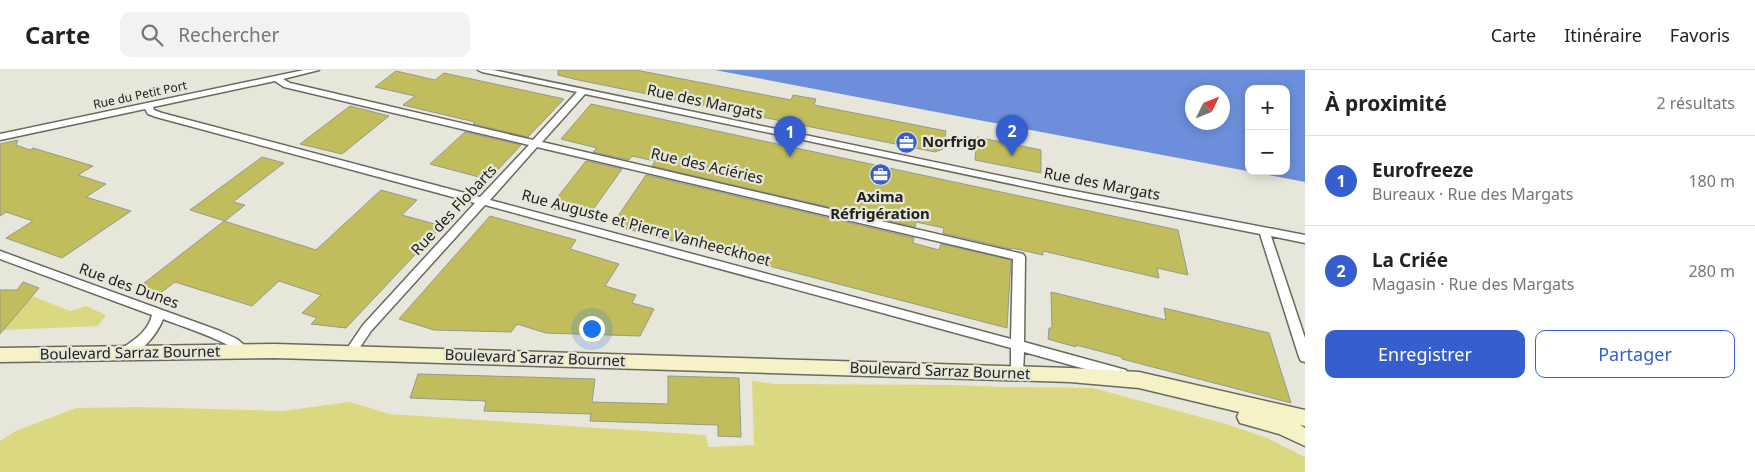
<!DOCTYPE html>
<html lang="fr">
<meta charset="utf-8">
<style>
:root{--surface:#fff;--page:#f2f2f2;--text:#222;--muted:#767676;--line:#e0e0e0;--accent:#355ecf}
body{margin:0;font-family:"Noto Sans",sans-serif;background:var(--page);color:var(--text)}
.controls{position:absolute;right:15px;top:15px;display:grid;overflow:hidden;border-radius:10px;box-shadow:0 2px 12px #0003}
.controls button{width:45px;height:45px;display:grid;place-items:center;padding:0;border:0;border-bottom:1px solid var(--line);background:var(--surface);color:var(--text);font:25px sans-serif}
.compass{position:absolute;left:1185px;top:15px;width:45px;height:45px;border-radius:50%;background:var(--surface);box-shadow:0 2px 12px #0003;rotate:47deg}
.you{position:absolute;left:591px;top:258px;width:18px;height:18px;margin:-12px;border:4px solid #fff;border-radius:50%;background:#1a73e8;box-shadow:0 0 0 8px #1a73e833}
.badge{display:grid;place-items:center;width:32px;height:32px;border-radius:50%;background:var(--accent);color:#fff;font-size:16px;font-weight:700}
.pin{position:absolute;translate:-50% -41px;filter:drop-shadow(0 1px 2px #0008)}
.pin::after{content:'';position:absolute;top:26px;width:18px;height:15px;background:inherit;clip-path:polygon(0 0,100% 0,50% 100%)}
.list{margin:0;padding:0;list-style:none}
h2{display:flex;justify-content:space-between;align-items:center;height:65px;margin:0;padding:0 20px;font-size:21px}
h2 small{font-size:16px;font-weight:400;color:var(--muted)}
.list li{display:grid;grid-template-columns:32px 1fr auto;gap:15px;align-items:center;box-sizing:border-box;height:90px;padding:0 20px;border-top:1px solid var(--line)}
.list b{display:block;font-size:19px;white-space:nowrap}
.list p{margin:0;font-size:16px;white-space:nowrap;color:var(--muted)}
.list em{font-size:16px;font-style:normal;color:var(--muted)}
.actions{display:flex;gap:10px;padding:15px 20px}
.actions a{flex:1;padding:11px 0;border:1px solid var(--accent);border-radius:10px;text-align:center;font-size:18px;color:var(--accent)}
.actions .main{background:var(--accent);color:#fff}
.icon{flex:none;width:28px;height:28px;fill:none;stroke:currentColor;stroke-width:2;stroke-linecap:round;stroke-linejoin:round}
.map{position:relative;flex:none;width:1305px;height:402px;overflow:hidden}
header{display:flex;align-items:center;gap:30px;box-sizing:border-box;height:70px;padding:0 25px;background:var(--surface);border-bottom:1px solid var(--line)}
header strong{font-size:24px}
nav{display:flex;gap:28px;margin-inline-start:auto;font-size:18px}
.search{width:350px;height:45px;background:var(--page);display:flex;align-items:center;gap:12px;box-sizing:border-box;padding:0 18px;border-radius:10px;color:var(--muted);font-size:19px}
main{display:flex}
aside{flex:1;background:var(--surface)}
.map>svg:first-child{display:block}
.green{fill:#dad880}
.water{fill:#6d8fdb;fill-rule:evenodd}
.building{fill:#c1bd5c;stroke:#98988f}
.lines{fill:none;stroke-linecap:round;stroke-linejoin:round}
.street-casing{stroke:#696960;stroke-width:3}
.secondary-casing{stroke:#696960;stroke-width:3}
.street{fill:#fff;fill-rule:evenodd}
.secondary{fill:#f4f2c6;fill-rule:evenodd}
.labels{text-anchor:middle;stroke-width:4.5;stroke-linejoin:round;paint-order:stroke}
.far-street-label{font-size:12px;fill:#21211d;stroke:#e6e6db}
.street-label{font-size:15px;fill:#21211d;stroke:#e6e6db}
.poi-label{font-size:15px;font-weight:bold;fill:#21211d;stroke:#e6e6db;text-anchor:start}
</style>
<header>
<strong>Carte</strong>
<div class="search"><svg class="icon" aria-label="search" viewBox="0 0 24 24"><circle cx="10" cy="10" r="6"/><path d="M15 15l6 6"/></svg>Rechercher</div>
<nav><a>Carte</a><a>Itinéraire</a><a>Favoris</a></nav>
</header>
<main>
<div class="map">
<svg width="1305" height="402" viewBox="0 0 1305 402">
<rect width="100%" height="100%" fill="#e6e6db"/>
<!-- green -->
<g class="green">
<path d="M32,226l38,15 16,-5 20,9 -8,11 -95,4z"/>
<path d="M752,311l23,3 177,1 54,2 87,1 133,36 41,14 38,19v15h-1305v-31l16,-10 60,-23 63,-1 143,4 68,-9 39,12 317,21 2,12 46,-2z"/>
</g>
<!-- water -->
<path class="water" d="M715,0h590v112zM1249,19h37v82h-37zM1192,22h30v30h-30z"/>
<!-- building -->
<g class="building">
<path d="M558,0h78l155,30 2,-5 23,4 -2,6 132,26 -3,18 -8,3 -357,-72 -20,-5z"/>
<path d="M396,1l39,9 9,-7 120,26 -36,38 -55,-13 2,-2 -72,-17 12,-9 -40,-9z"/>
<path d="M591,34l587,126 10,45 -31,-7 2,10 -116,-27v4l-31,-7 -1,1 -68,-16 1,-5 -28,-6 -1,5 -263,-61 3,-5 -23,-5 -3,4 -36,-8 4,-4 -36,-9z"/>
<path d="M350,36l39,10 -47,38 -42,-10z"/>
<path d="M465,62l56,13 -28,30 -9,-3 -5,5 -49,-13z"/>
<path d="M977,67l64,13v23l-66,-13z"/>
<path d="M18,70l-2,5 14,5 3,-2 60,18 -15,9 28,9 -20,13 45,14 -69,47 -56,-20 27,-17 -27,-9 -6,4v-72z"/>
<path d="M262,87l22,6 -51,39 12,3 -20,16 -35,-11z"/>
<path d="M586,91l36,8 -35,49 -38,-10z"/>
<path d="M646,105l268,63 -1,5 26,7 2,-6 70,16 -4,68 -395,-103z"/>
<path d="M381,120l36,10 -15,15 40,11 -96,102 -35,-4 6,-6 -15,-5 19,-18 -42,-14 -27,25 -77,-24 -16,12 -20,-7 85,-66 92,29z"/>
<path d="M490,146l86,24 -6,9 49,15 -14,22 31,9 -4,8 22,6 -14,27 -94,-3 -29,-9 -6,8 -77,-2 -35,-11z"/>
<path d="M23,212l16,6 -39,46v-44h17z"/>
<path d="M1051,222l115,28 -2,-12 105,25 22,70 -169,-44v-2l-46,-12v2l-28,-8 1,-11h3z"/>
<path d="M418,304l177,5 -3,23 76,2v-28l71,2 2,59 -23,-1v-11l-128,-4 1,-7 -107,-3 2,-10 -76,-3z"/>
</g>
<g class="lines">
<defs>
<g id="street">
<path d="M304,0h15l-36,9 7,4 243,57 44,-48 -95,-20 -4,-2h15l566,118 246,47v8l-34,-7 34,102v24l-4,-1 -2,-4 -39,-123 -201,-40 -474,-100 -43,48 481,112 2,3 -1,85 102,28 1,4 -1,4 -5,1 -97,-27 -1,21 -1,4 -5,1 -5,-1 -1,-4v-25l-526,-143 -114,126 -17,25 -4,2 -4,-2 -2,-3 19,-28 112,-122 -319,-86 -8,-3 -3,-5 -145,31v-6zM275,11l9,6 245,58 -49,52 -318,-84 -8,-3 -1,-3zM537,77l476,112 -2,80 -521,-139z"/>
<path d="M0,181l220,80 17,8 14,12 -2,3c-9,4 -15,-6 -23,-10 -20,-10 -42,-17 -63,-25 -5,14 -26,42 -42,36l-2,-3 2,-3c13,-9 27,-17 31,-34l-152,-56z"/>
</g>
<path id="secondary" d="M275,274l795,24 69,4 166,38v16l-5,-1 5,3v18l-26,-12 -39,-11 -3,-6 2,-5 -100,-24 -69,-6 -795,-24 -275,4v-14z"/>
</defs>
<!-- street casing -->
<use href="#street" class="street-casing"/>
<!-- secondary casing -->
<use href="#secondary" class="secondary-casing"/>
<!-- street -->
<use href="#street" class="street"/>
<!-- secondary -->
<use href="#secondary" class="secondary"/>
</g>
<!-- icons -->
<defs>
<symbol id="office-disc" viewBox="-11 -11 22 22"><circle r="9.5" fill="#355ecf" stroke="#e6e6db"/><path d="M-6-3h4V-5.5h4V-3h4V5H-6ZM-1-4.5V-3h2v-1.5ZM-6 0V1H6V0Z" fill="#fff"/></symbol>
</defs>
<g fill-rule="evenodd">
<use href="#office-disc" x="894" y="60" width="25" height="25"/>
<use href="#office-disc" x="868" y="92" width="25" height="25"/>
</g>
<g class="labels">
<!-- far-street labels -->
<g class="far-street-label">
<text transform="translate(140 25) rotate(-12)" y="4">Rue du Petit Port</text>
</g>
<!-- street labels -->
<g class="street-label">
<text transform="translate(705 32) rotate(12)" y="5">Rue des Margats</text>
<text transform="translate(707 96) rotate(13)" y="5">Rue des Aciéries</text>
<text transform="translate(1102 114) rotate(11)" y="5">Rue des Margats</text>
<text transform="translate(454 140) rotate(-47)" y="5">Rue des Flobarts</text>
<text transform="translate(646 158) rotate(15)" y="5">Rue Auguste et Pierre Vanheeckhoet</text>
<text transform="translate(129 216) rotate(20)" y="5">Rue des Dunes</text>
<text transform="translate(130 283) rotate(-1)" y="5">Boulevard Sarraz Bournet</text>
<text transform="translate(535 288) rotate(2)" y="5">Boulevard Sarraz Bournet</text>
<text transform="translate(940 301) rotate(2)" y="5">Boulevard Sarraz Bournet</text>
</g>
<!-- poi labels -->
<g class="poi-label">
<text x="922" y="77">Norfrigo</text>
<text x="880" y="132" text-anchor="middle">Axima<tspan x="880" dy="17">Réfrigération</tspan></text>
</g>
</g>
</svg>
<div class="controls">
<button>+</button>
<button>−</button>
</div>
<svg class="compass" viewBox="-18 -18 36 36"><path d="M0-13l5 13h-10z" fill="#e53935"/><path d="M0 13l5-13h-10z" fill="#767676"/></svg>
<div class="you"></div>
<div class="pin badge" style="left:790px;top:87px">1</div>
<div class="pin badge" style="left:1012px;top:86px">2</div>
</div>
<aside>
<h2>À proximité<small>2 résultats</small></h2>
<ul class="list">
<li><span class="badge">1</span><div><b>Eurofreeze</b><p>Bureaux · Rue des Margats</p></div><em>180 m</em></li>
<li><span class="badge">2</span><div><b>La Criée</b><p>Magasin · Rue des Margats</p></div><em>280 m</em></li>
</ul>
<div class="actions"><a class="main">Enregistrer</a><a>Partager</a></div>
</aside>
</main>
